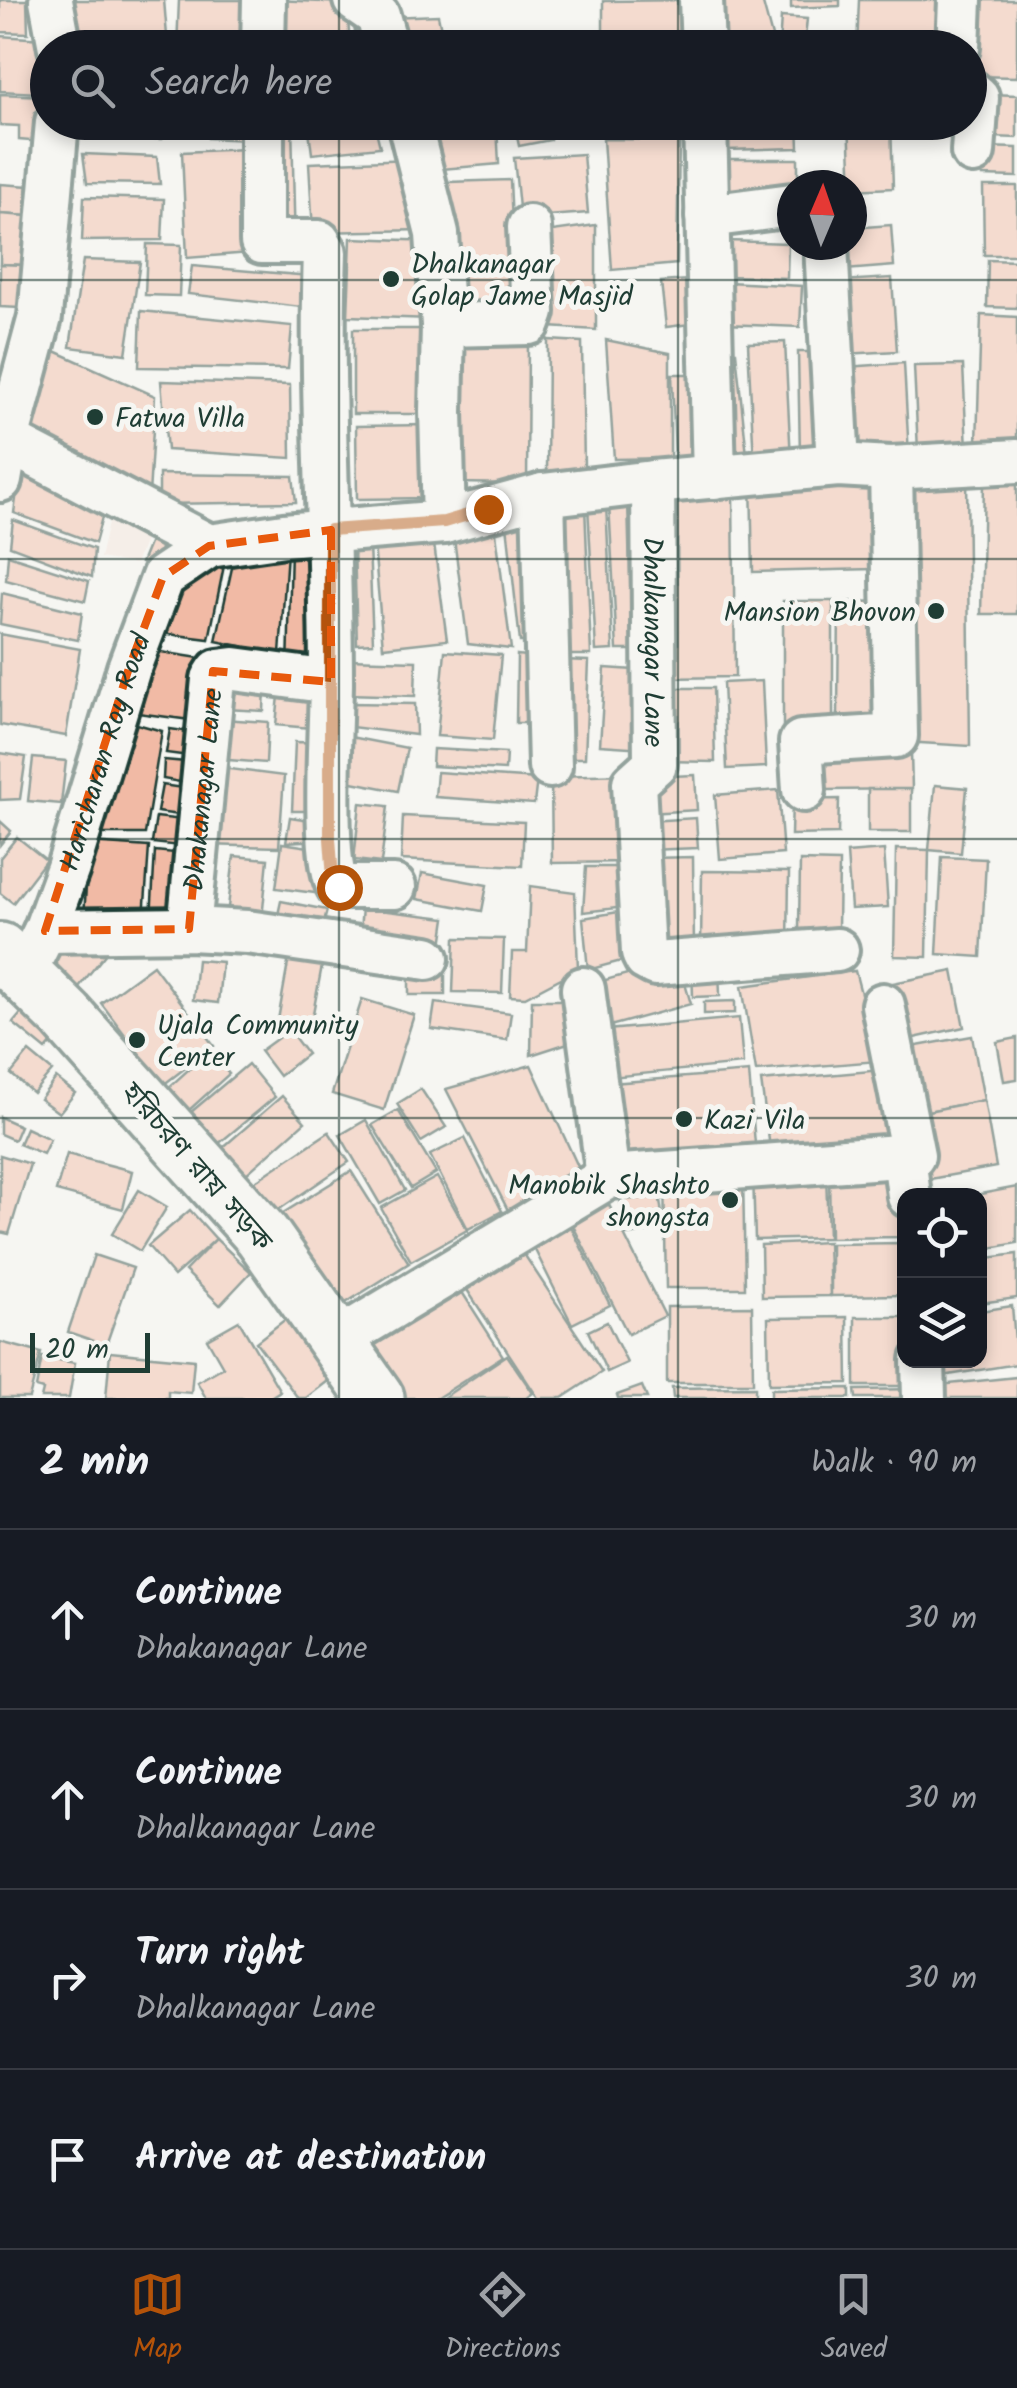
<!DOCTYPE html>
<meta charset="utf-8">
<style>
:root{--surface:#171b24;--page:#20242c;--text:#f1f3f6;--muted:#9ea1a6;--line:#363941;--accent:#b45309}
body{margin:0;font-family:Kalam,"Noto Sans Bengali",sans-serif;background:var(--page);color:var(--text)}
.controls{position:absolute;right:30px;bottom:30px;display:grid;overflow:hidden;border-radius:20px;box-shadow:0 5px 15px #0003}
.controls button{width:90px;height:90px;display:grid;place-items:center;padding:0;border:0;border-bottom:2px solid var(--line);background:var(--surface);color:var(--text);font:50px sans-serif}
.compass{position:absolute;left:777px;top:170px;width:90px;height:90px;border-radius:50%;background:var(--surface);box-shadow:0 5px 15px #0003;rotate:2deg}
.scale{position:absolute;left:30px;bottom:25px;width:120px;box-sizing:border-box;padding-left:10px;border:5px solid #1f3d34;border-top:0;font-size:28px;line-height:35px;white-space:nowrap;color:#1f3d34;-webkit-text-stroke:8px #f6f6f2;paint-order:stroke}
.stop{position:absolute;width:30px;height:30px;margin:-22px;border:8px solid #b45309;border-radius:50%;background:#fff}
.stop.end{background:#b45309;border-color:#fff;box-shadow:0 2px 10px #0008}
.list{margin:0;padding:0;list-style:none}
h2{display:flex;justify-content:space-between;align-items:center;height:130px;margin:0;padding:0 40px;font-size:42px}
h2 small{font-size:32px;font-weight:400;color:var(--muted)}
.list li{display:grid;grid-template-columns:65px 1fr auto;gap:30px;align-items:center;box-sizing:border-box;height:180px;padding:0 40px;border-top:2px solid var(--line)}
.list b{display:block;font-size:38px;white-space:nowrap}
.list p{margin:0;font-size:32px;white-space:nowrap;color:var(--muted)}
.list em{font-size:32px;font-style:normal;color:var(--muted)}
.icon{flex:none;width:55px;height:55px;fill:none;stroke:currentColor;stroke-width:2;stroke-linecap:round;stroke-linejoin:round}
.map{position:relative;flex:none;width:1017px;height:1398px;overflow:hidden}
.search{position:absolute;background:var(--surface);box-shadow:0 5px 15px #0003;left:30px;right:30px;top:30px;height:110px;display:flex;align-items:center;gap:25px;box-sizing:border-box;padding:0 35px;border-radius:55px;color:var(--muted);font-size:38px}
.sheet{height:850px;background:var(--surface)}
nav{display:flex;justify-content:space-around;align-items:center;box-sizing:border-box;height:140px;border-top:2px solid var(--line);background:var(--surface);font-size:28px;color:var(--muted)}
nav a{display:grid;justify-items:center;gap:5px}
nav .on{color:var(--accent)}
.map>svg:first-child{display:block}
.built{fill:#f4e4db}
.building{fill:#f1baa5;stroke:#1f3d34;stroke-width:2.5}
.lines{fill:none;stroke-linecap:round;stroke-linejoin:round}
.street-casing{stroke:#1f3d34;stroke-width:50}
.secondary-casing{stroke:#1f3d34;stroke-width:62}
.street{stroke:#f6f6f2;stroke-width:42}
.secondary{stroke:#f6f6f2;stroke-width:55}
.route{stroke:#b45309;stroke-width:12}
.marked{fill:none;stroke:#e8590c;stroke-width:8;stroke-dasharray:20 12;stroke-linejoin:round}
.grid{fill:none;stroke:#1f3d34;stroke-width:2.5;stroke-opacity:0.55}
.poi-dot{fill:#1f3d34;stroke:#f6f6f2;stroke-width:4}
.labels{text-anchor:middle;stroke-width:10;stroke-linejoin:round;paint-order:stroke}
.poi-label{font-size:28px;fill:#1f3d34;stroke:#f6f6f2;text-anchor:start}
.street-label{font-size:28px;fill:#1f3d34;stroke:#f6f6f2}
</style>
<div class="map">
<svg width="1017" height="1398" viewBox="0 0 1017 1398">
<rect width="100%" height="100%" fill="#f6f6f2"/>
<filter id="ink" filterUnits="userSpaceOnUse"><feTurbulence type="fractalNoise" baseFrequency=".01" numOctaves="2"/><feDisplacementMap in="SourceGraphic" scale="20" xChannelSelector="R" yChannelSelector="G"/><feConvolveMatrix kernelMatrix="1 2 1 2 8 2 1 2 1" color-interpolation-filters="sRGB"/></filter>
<g filter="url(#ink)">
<!-- built -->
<path class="built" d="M111,510l40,16 -16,38 -35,-6z"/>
<!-- building -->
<g class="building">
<path d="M0,0h27l1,33 -28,-1z"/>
<path d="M66,0h98l4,48h-93z"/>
<path d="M179,0h80l-2,48h-80z"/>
<path d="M274,0l73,3 3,45h-78z"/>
<path d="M696,0v39l-93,2v-40z"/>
<path d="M722,0h40l13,48h-49z"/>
<path d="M791,0h49v6l-49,2z"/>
<path d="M859,0h98l-2,48h-98z"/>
<path d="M965,0h52v77l-47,-1z"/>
<path d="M438,15l7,33h-49l-6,-31z"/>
<path d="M781,17l26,2 -3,29h-25z"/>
<path d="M369,18l8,30h-18l-6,-25z"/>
<path d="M0,36l42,3 -4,54 -38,-2z"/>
<path d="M0,94l44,2 -2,46 -23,-2v-14l-19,-1z"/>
<path d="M989,94l28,1v43l-24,-1z"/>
<path d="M79,122h82l1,17 -82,-1z"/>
<path d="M208,122h41l-1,18 -40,-2z"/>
<path d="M268,122h24l3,130 -25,3z"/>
<path d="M308,122h66l6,25 -68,7z"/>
<path d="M426,122h40l-37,9z"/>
<path d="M514,122h33l3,18 -31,6z"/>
<path d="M724,122h74l1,26 -74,2z"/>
<path d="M849,122h42l2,66 -41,2z"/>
<path d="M895,122h72v16l-72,-1z"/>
<path d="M497,126l2,38 -57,5 -7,-32z"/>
<path d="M603,139l76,1 -2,124 -65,6z"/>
<path d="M982,147l35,1v29l-35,-1z"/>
<path d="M245,149l4,104 -62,5 -5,-106z"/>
<path d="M83,154l74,3 3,27 -73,-1z"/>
<path d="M583,154l5,59 -68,5 -6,-60z"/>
<path d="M411,159l15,71 -113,2 -4,-69z"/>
<path d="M729,159h69v26l-69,14z"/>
<path d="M510,180l6,134 -62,2 -6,-134z"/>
<path d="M0,184l29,2 -2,30 -27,-2z"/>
<path d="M983,186h34v69h-33z"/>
<path d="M84,197l80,2 -2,41 -80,1z"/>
<path d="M0,214l27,2 -4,49 -23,-1z"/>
<path d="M596,225v105l-47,-3 -4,-95z"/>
<path d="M891,225l3,41 -61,5 -2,-26h21v-17z"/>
<path d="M351,238l82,3 -2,78 -83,-3z"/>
<path d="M728,241l60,2 -1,35 -60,-2z"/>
<path d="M147,244l34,1 -2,51 -34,-1z"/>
<path d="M83,260l57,2 -14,92 -56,-7z"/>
<path d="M988,260l29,1v47l-30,-1z"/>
<path d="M0,264l23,1 -3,43 -20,-1z"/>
<path d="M192,266l141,12 -6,32 -139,-16z"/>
<path d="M892,278l5,73 -52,3 -4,-73z"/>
<path d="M703,279l4,43 -41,5 -5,-45z"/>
<path d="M727,282l75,4 -2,41 -75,-3z"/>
<path d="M141,311l151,15 -4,43 -149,-2z"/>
<path d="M981,315l36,2v127l-40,-1z"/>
<rect x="353" y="329" width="76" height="85"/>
<path d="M457,340h71l-1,144 -70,-1z"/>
<path d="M548,340l34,2 2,127 -37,6z"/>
<path d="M606,340l64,13v105l-56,1z"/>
<path d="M785,342l6,118 -37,1 -6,-118z"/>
<path d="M55,351l100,45 -6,99 -120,-56z"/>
<path d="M736,352l11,103 -26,3 -11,-104z"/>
<path d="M798,352h26l2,103 -26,1z"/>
<path d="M904,363l5,93 -57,4 -6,-93z"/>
<path d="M963,365l4,84 -49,2 -4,-85z"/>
<path d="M672,374h24l6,81 -27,2z"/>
<path d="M161,381l129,4 1,73 -124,-8z"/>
<path d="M429,425v73l-72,1 -1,-73z"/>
<path d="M20,469l85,37 -10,37 -81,-30z"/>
<path d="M159,474l134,2 3,26 -137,2z"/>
<path d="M967,476l3,270 -66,-4 -2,-263z"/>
<path d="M870,477l3,92 -120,3 -2,-93z"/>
<path d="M984,484l33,1v129h-36z"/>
<path d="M733,492l2,185 -69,1 -2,-185z"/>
<path d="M628,501l4,149h-15l-8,-146z"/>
<path d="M606,504l7,146 -17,1 -8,-145z"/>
<path d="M585,506l6,149h-33l-7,-148z"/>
<path d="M13,520l81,29 -2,28 -82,-31z"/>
<path d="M536,521l7,120 -23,1 -13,-117z"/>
<path d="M495,525l16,124 -43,-5 -15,-113z"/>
<path d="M155,529l28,13 -24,27 -18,-6z"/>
<path d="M433,537l14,103 -64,7 -9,-103z"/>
<path d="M369,544l4,99 -16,1 -3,-98z"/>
<path d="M291,547l33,2 -3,124 -33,-1z"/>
<path d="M227,551l-18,88 -57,-7 22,-51z"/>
<path d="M287,552l-7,102 -64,-13 19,-87z"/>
<path d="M8,555l81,26 -4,20 -79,-21z"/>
<path d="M2,593l80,20 -4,27 -78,-16z"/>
<path d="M783,601h50v121l-50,5z"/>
<path d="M839,601l48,1 -1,114 -48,-1z"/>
<path d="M0,634l80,15 -14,87 -66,-11z"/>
<path d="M148,650l64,10 -14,61 -68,-9z"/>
<path d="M445,651l56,4 -8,85 -56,-4z"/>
<path d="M517,655l25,3v65h-26z"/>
<path d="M347,659l69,2 -1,35 -69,-2z"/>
<path d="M562,660l27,1 -4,97h-26z"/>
<path d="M605,668l44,3 -5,77 -44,-3z"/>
<path d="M226,680l39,5 -1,26 -39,-2z"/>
<path d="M762,681l4,86 -39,2 -4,-86z"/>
<path d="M280,686l46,5 -4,38 -46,-4z"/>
<path d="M664,688h49l2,74 -52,-1z"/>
<path d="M347,703l68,1 1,31 -73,-9z"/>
<path d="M222,719l46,3 -2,41 -50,-4z"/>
<path d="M126,721l36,10 -17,103h-47z"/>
<path d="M170,729l28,4 -1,24 -31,-4z"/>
<path d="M345,736l62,12 -9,43 -61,-12z"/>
<path d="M295,742l29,1 -4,68h-28z"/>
<path d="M433,749l73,4 -1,17 -73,-4z"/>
<path d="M911,752l1,37 -87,1 -1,-37z"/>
<path d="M0,753l26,4 -6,42 -20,1z"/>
<path d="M33,758l33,3 -5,43 -33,-3z"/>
<path d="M164,760l32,3 1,22 -34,-6z"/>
<path d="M214,767l70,9 -5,71 -72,-2z"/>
<path d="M437,772l100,7 -3,25 -99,-7z"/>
<path d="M629,774l2,88 -79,1 -1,-87z"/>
<path d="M695,775l2,35 -49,3 -2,-36z"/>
<path d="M162,785l34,5 -2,27 -37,-5z"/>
<path d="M935,785l32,3 -6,65 -32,-3z"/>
<rect x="868" y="789" width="43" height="43"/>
<path d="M778,790l5,64 -63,5 -5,-64z"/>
<path d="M839,799l-1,35 -47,1 1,-35z"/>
<path d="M360,803l28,3 -7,57 -27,-3z"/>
<path d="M403,816l121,6 -2,44 -121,-6z"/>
<path d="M156,817l37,4 -4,26 -37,-4z"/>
<path d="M290,817l27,4 2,19 -33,2z"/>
<path d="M696,818l2,30 -50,2v-29z"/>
<path d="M0,821l11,10 -11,14z"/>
<path d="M17,837l29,23 -33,43 -13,-10v-35z"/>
<path d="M89,843l60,4 -5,71 -60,-2z"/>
<path d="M282,843l47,7 -6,44 -47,-6z"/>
<path d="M896,849l33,1 -2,107 -33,-1z"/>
<path d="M884,850l4,57 -37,2 -4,-56z"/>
<path d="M155,851l30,3 -4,66 -30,-2z"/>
<path d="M234,856l34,3 -6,60 -35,-3z"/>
<path d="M693,857l1,92 -43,1 -1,-92z"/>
<path d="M942,857l44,2 -5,98 -44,-3z"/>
<path d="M800,861l39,1 -1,67h-39z"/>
<path d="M586,867h46l2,39 -51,6z"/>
<path d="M702,871l87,1 -1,75 -87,-1z"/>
<path d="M422,873l65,12 -5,26 -65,-12z"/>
<path d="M530,886l45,6 3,77 -53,28 -15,-1 2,-44h15z"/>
<path d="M281,901l46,9 -6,24 -45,-10z"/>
<path d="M362,908l84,10 -5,34 -82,-10z"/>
<path d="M630,910l6,47 -48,13 -5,-52z"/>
<path d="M60,936l55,6 -36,45 -30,-30z"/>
<path d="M455,938l49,1 -2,54 -49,-1z"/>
<path d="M291,946l33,9 -14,74 -33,-3z"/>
<path d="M197,960l25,2 -4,41 -25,-3z"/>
<path d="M678,960l13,44 -81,22 -12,-44z"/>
<path d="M153,965l61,81 -51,39 -62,-82z"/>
<rect x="409" y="966" width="36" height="29"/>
<path d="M692,966h27l1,30 -27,1z"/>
<path d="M855,971l24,90 -123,10 -14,-85z"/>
<path d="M953,971l11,56 -59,13 -12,-57z"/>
<path d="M33,999l33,28 -20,23 -33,-27z"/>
<path d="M362,999l52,16 -30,95 -52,-16z"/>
<path d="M532,1000h42l-3,42 -40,13z"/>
<path d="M735,1001v12l-31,1v-12z"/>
<path d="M435,1003l76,10 -4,27 -76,-11z"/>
<path d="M739,1018l4,46 -132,13 -4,-47z"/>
<path d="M289,1030l18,24 -28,22 -19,-25z"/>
<path d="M972,1036l12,64 -66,13 -12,-65z"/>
<path d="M1017,1038v41l-13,2 -7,-39z"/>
<path d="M209,1051l20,23 -52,47 -20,-23z"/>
<path d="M29,1052l23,19 -19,22 -22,-19z"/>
<path d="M248,1064l27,33 -64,53 -27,-32z"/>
<path d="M531,1065l56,121 -73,36 -68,-133z"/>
<path d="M882,1070l16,62 -126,31 -11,-82z"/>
<path d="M749,1072l7,84 -137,11 -7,-84z"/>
<path d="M56,1078l19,15 -16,20 -19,-14z"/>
<path d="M421,1089l25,38 -25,15 -24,-38z"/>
<path d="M282,1096l23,26 -69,61 -23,-27z"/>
<path d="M984,1100l12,67 -66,12 -12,-66z"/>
<path d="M398,1110l38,63 -25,15 -39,-63z"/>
<path d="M0,1117l20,9 -6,14 -14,-6z"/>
<path d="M366,1120l39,70 -25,14 -40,-69z"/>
<path d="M26,1128l24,11 -7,15 -24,-10z"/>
<path d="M329,1132l20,30 -84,57 -20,-31z"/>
<path d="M465,1138l37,73 -34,18 -38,-74z"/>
<path d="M67,1154l65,17 -9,38 -67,-18z"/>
<path d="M0,1155l30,9 -21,70 -9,-2z"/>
<path d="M902,1166l1,71 -73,1 -1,-71z"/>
<path d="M826,1170l2,68 -73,2 -2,-68z"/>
<path d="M351,1171l58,92 -84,53 -58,-93z"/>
<path d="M743,1174l2,114h-79l-2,-113z"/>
<path d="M437,1177l30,53 -56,31 -30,-53z"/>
<path d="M657,1177l7,53 -39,5 -7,-53z"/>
<path d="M1017,1187v56l-37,7v-54h-10z"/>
<path d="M139,1190l28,17 -27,44 -28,-17z"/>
<path d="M603,1193l62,123 -37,18 -62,-122z"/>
<path d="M190,1210l26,29 -42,37 -26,-30z"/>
<path d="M565,1215l45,90 -38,19 -45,-90z"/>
<path d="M216,1239l35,33 -31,33 -35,-34z"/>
<path d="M514,1239l88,133 -40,26h-24l-80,-122z"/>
<path d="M828,1242l2,54 -68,1 -1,-52z"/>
<path d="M904,1243v52l-73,1v-52z"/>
<path d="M1017,1254v44l-37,5v-44z"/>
<path d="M94,1255l39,13 -27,77 -38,-13z"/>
<path d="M453,1278l50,78 -66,42h-46l-37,-56z"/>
<path d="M752,1306l1,77h-86v-76z"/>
<path d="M1012,1306l5,58 -81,13 -3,-17h47v-49z"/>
<path d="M847,1317l1,66 -79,1 -1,-66z"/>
<path d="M855,1317h49v43l14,26h-63z"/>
<path d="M287,1318l45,60 -26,20h-8l-42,-56z"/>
<path d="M239,1321l41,70 -11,7h-63l-9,-16 26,-15 -16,-28z"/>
<path d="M607,1322l20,41 -20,9 -19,-41z"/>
<path d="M0,1342l41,11 -12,45h-29z"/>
<path d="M110,1352l84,8 -3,33 -23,-2v7h-62z"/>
<path d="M507,1355l26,38 -7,5h-83z"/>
<path d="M42,1357l33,6 -6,35h-28l2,-8 -7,-2z"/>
<path d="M1017,1377v21h-86l-2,-12z"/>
<path d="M642,1386l5,12h-29l-1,-3z"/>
<path d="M755,1387v11h-82l-1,-10z"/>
<path d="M850,1388v10h-79v-9z"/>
<path d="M920,1389v9h-64l-1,-8z"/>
</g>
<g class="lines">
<defs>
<g id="street">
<path d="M51,0l9,48"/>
<path d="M355,0l23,16 9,32"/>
<path d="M701,0l2,48"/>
<path d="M263,48l1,-48"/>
<path d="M958,48l2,-48"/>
<path d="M970,91l7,6 -4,55"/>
<path d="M262,122v120h57l6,10c-5,142 6,287 6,430"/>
<path d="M409,122l28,112 6,91 -2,87 3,110"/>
<path d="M705,122l9,355"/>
<path d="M707,216l85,-11"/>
<path d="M826,245l12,220"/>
<path d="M443,325l86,-2 4,-11 -4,-85"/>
<path d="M0,437l209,109"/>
<path d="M0,480l7,-40 33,-123 17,-195"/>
<path id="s1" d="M653,482l2,282 -21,19 9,170 3,6 9,5 182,-14"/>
<path d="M543,495l7,271"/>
<path d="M804,790l-3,-48 95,-6 -5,-268"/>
<path id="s2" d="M189,929l24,-250 5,-8 16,-2 97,13c0,39 -10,179 8,205h55"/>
<path d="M45,931l144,-2 58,3 180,26"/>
<path id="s3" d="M23,975l22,-44 23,-63 61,-200 34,-91 46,-31 75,-11 160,-13 99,-27 110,-13 185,-17 53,3 126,-7"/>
<path d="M583,989l25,188"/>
<path d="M904,1156l5,40"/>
<path d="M336,1341l272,-164 305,-22 -30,-150"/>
<path d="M923,1360l1,38"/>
</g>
<path id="secondary" d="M0,951l66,65 196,219 114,163"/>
</defs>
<!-- street casing -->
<use href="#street" class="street-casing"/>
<!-- secondary casing -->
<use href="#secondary" class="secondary-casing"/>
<!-- street -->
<use href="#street" class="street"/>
<!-- secondary -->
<use href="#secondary" class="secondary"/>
</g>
</g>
<g class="lines" filter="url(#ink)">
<!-- route -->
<path class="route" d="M339,887l-6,-9 -3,-39v-309l114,-8 44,-13"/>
</g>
<!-- marked area -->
<path d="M0 0H1017V1398H0ZM331,530v152l-118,-11 -24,258 -144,2 84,-263 34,-91 46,-31z" fill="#f6f6f2" fill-opacity=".55" fill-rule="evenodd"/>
<path class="marked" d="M331,530v152l-118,-11 -24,258 -144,2 84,-263 34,-91 46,-31z"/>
<!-- grid -->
<path class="grid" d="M339,0v48M678,0v48M339,122v1276M678,122v1276M0,280h1017M0,559h1017M0,839h1017M0,1118h1017"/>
<!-- markers -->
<g class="poi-dot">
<circle cx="391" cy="279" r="10"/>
<circle cx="95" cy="417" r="10"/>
<circle cx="936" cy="611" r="10"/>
<circle cx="137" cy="1040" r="10"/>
<circle cx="684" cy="1119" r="10"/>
<circle cx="730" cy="1200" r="10"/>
</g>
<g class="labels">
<!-- poi labels -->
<g class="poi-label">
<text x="411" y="273">Dhalkanagar<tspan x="411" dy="32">Golap Jame Masjid</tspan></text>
<text x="115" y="427">Fatwa Villa</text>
<text x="916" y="621" text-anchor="end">Mansion Bhovon</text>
<text x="157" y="1034">Ujala Community<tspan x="157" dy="32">Center</tspan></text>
<text x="704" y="1129">Kazi Vila</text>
<text x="710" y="1194" text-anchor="end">Manobik Shashto<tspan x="710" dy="32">shongsta</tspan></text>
</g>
<!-- street labels -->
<g class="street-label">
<text dy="10" stroke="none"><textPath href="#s1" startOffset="160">Dhalkanagar Lane</textPath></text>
<text dy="10" stroke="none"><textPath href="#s3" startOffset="238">Haricharan Roy Road</textPath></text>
<text dy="10" stroke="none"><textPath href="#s2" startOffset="140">Dhakanagar Lane</textPath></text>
<text transform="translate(198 1166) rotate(49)" y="10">হরিচরণ রায় সড়ক</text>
</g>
</g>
</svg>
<div class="controls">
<button><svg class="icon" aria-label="locate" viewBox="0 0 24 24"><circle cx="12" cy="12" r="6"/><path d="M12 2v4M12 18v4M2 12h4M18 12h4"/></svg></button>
<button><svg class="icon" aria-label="layers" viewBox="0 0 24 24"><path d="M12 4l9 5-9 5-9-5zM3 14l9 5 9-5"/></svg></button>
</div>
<svg class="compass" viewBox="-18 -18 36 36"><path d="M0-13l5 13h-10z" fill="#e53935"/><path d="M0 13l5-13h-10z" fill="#9ea1a6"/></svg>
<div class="scale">20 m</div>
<div class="stop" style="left:339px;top:887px"></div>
<div class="stop end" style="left:488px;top:509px"></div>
<div class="search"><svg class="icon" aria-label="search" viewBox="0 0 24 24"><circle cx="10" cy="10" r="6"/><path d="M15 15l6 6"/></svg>Search here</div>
</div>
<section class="sheet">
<h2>2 min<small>Walk · 90 m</small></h2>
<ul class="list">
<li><svg class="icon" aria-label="ahead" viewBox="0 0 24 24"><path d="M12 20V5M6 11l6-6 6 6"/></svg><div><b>Continue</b><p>Dhakanagar Lane</p></div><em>30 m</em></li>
<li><svg class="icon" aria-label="ahead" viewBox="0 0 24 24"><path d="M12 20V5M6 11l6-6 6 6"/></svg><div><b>Continue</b><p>Dhalkanagar Lane</p></div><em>30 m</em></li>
<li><svg class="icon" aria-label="right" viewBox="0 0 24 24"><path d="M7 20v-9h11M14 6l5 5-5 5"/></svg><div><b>Turn right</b><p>Dhalkanagar Lane</p></div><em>30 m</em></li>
<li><svg class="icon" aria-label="arrive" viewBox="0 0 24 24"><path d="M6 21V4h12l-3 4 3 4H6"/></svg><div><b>Arrive at destination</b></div></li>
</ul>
</section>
<nav>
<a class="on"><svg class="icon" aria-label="map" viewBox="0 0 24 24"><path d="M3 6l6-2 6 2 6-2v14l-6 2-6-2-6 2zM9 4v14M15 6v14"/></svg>Map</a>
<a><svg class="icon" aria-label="directions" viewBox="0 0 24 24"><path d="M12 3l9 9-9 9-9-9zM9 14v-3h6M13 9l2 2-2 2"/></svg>Directions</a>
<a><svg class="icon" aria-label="saved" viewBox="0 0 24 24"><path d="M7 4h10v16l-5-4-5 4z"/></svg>Saved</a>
</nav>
